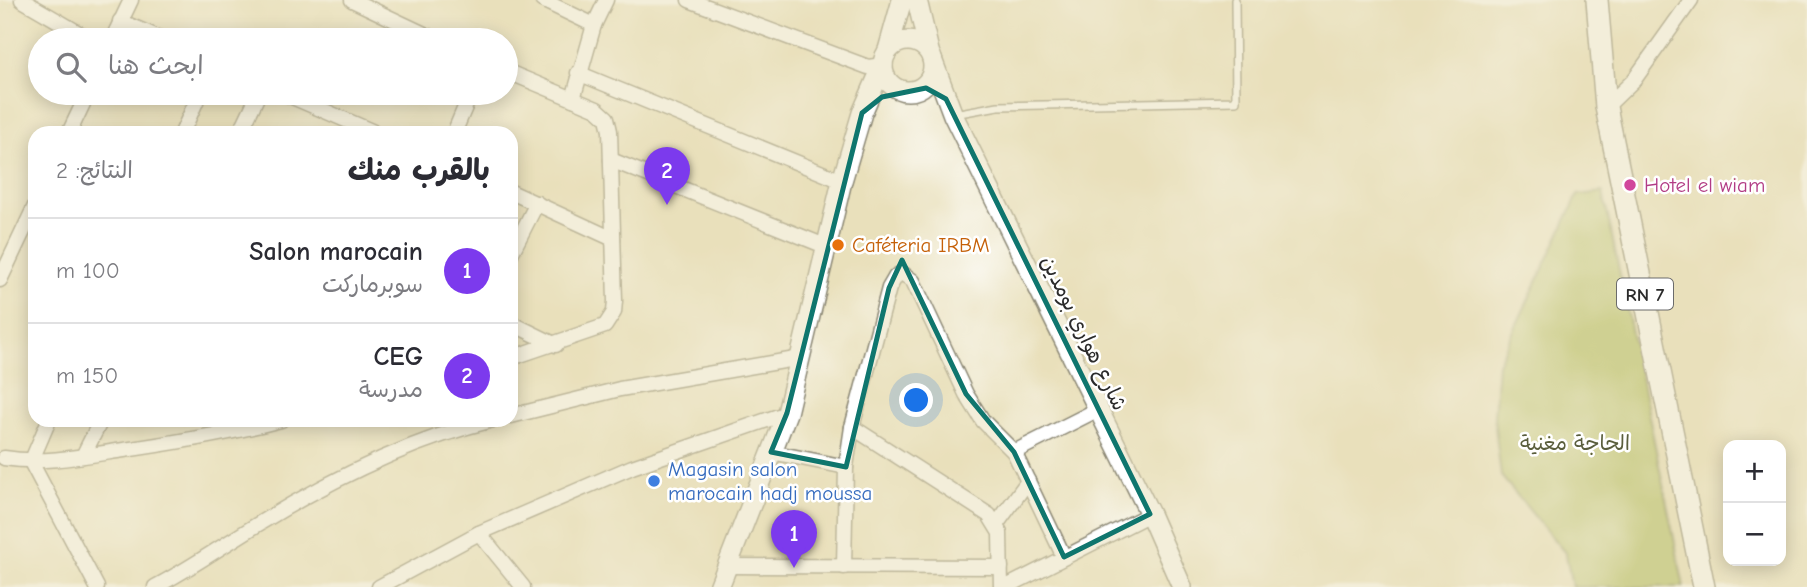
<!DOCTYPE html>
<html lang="ar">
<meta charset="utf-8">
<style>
:root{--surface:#fff;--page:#f7f7f7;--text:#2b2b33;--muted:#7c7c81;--line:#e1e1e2;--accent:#7c3aed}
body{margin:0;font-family:"Comic Neue","Playpen Sans Arabic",sans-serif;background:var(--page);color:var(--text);direction:rtl}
.controls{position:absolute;right:21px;bottom:21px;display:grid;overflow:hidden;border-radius:14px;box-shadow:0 4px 18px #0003}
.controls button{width:63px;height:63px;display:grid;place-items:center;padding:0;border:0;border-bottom:2px solid var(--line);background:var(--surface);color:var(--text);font:35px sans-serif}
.you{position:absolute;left:917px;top:401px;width:24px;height:24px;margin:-18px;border:5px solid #fff;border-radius:50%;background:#1a73e8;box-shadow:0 0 0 10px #1a73e833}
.badge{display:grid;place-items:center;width:46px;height:46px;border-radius:50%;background:var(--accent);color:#fff;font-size:23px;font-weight:700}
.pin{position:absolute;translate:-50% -58px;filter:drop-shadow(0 2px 4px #0008)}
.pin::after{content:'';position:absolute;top:37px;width:24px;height:21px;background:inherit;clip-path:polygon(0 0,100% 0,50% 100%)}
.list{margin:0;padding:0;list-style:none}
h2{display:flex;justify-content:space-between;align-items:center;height:91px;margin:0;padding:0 28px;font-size:30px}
h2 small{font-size:23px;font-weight:400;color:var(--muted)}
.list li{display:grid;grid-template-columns:46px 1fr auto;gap:21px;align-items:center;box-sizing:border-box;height:105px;padding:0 28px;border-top:2px solid var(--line)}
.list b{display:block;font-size:26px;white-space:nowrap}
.list p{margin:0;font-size:23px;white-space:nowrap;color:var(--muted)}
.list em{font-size:23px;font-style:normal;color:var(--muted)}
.icon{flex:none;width:38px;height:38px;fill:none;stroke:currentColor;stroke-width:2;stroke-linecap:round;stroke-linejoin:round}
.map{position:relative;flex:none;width:1807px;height:587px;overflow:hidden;direction:ltr}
.search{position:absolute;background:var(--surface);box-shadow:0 4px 18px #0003;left:28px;top:28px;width:490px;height:77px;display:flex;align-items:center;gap:18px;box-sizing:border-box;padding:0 24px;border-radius:38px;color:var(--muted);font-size:26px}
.panel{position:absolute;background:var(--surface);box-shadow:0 4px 18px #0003;left:28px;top:126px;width:490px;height:301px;border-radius:21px;direction:rtl}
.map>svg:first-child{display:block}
.green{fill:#b0bd5f;stroke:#6e7445;stroke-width:2}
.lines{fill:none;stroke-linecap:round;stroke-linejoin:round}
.lane-casing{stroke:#8a8673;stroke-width:10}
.street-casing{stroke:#8a8673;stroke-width:17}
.secondary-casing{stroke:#8a8673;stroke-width:22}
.primary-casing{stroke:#8a8673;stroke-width:24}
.lane{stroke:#fff;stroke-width:7}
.street{stroke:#fff;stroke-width:14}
.secondary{stroke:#fff;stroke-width:19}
.primary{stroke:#fff;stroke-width:21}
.marked{fill:none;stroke:#0f766e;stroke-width:5;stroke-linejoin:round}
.hotel-dot{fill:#d1479c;stroke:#fff;stroke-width:2.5}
.food-dot{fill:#e8710a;stroke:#fff;stroke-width:2.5}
.shop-dot{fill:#3f7fe0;stroke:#fff;stroke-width:2.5}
.labels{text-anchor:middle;stroke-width:5;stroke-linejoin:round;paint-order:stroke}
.shield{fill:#fff;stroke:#6b6b6b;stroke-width:2}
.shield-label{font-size:19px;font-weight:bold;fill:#2b2b2b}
.hotel-label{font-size:21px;fill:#b23c85;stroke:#fff;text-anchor:start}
.food-label{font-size:21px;fill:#c56008;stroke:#fff;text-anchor:start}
.street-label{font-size:21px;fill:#2b2b2b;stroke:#fff}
.park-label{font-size:21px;fill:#5a5e3d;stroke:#fff}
.shop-label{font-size:21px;fill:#366cbe;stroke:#fff;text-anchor:start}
</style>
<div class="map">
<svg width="1807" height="587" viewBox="0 0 1807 587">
<rect width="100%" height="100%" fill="#fff"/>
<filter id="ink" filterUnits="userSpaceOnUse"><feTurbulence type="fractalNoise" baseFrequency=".0143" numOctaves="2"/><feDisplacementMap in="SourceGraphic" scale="14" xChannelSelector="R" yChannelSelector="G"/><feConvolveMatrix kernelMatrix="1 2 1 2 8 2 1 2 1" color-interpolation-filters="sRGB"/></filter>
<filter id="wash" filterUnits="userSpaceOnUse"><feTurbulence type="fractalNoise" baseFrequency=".00686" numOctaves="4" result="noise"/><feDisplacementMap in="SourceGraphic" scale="28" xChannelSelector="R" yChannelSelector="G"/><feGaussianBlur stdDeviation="1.57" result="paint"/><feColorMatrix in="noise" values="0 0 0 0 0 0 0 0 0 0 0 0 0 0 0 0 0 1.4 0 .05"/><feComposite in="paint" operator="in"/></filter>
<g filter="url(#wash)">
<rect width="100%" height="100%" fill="#e9e0bb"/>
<!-- green -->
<path class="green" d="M1603,192l81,395h-112l-6,-33 -65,-78 -7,-59 4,-53 80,-169z"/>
</g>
<g filter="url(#ink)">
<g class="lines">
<defs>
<path id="lane" d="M954,114l44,-8 238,-5 -1,-101"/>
<g id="street">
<path d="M22,0l69,40"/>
<path d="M352,0l85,40"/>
<path d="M542,0l52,25"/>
<path d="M689,0l179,67 15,-2"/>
<path d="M120,21l44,19"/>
<path d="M112,40l19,-40"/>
<path d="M506,71l91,38 10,9 3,13 5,170 -1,11 -9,14 -94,32"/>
<path d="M578,73l264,108"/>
<path d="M283,93l93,40"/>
<path d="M573,99l21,-74 12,-25"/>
<path d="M1606,107l28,-27 57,-80"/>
<path d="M69,133l19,-40"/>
<path d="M182,133l18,-40"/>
<path d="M240,133l19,-40"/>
<path d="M454,133l17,-40"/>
<path d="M611,160l214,86"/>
<path d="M511,192l102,47"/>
<path d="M511,254l26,-51"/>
<path d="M0,280l35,-74"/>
<path d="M511,323l45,22"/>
<path d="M511,416l109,-27 181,-31"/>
<path d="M49,420l-18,42 66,125"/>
<path d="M852,427l137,88 11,18 1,54"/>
<path d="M771,452l75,15"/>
<path d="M1014,452l83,-42"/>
<path d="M83,456l18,-36"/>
<path d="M4,458c38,6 75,-1 113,-7 56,-8 110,-17 164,-31"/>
<path d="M996,525l32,-44"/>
<path d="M479,533l44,54"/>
<path d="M727,566l274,1"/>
<path d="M844,567l2,-100 6,-40 37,-139 7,-12 6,-3 11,8 53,113 17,27 31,31 50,105"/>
<path d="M155,587c36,-19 70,-43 105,-64 72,-44 151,-83 233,-103"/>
<path d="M379,587l100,-54 153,-66 155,-54"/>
<path d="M1006,587l144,-73"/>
</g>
<g id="secondary">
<path d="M917,0l12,51"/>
<circle cx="908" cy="66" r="25"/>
<path d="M888,50l14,-50"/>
<path d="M932,59l21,56 197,399 32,73"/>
<path d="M719,587l68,-174 55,-232 20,-68 21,-48"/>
</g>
<path id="primary" d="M1597,0l9,107 98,480"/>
</defs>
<!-- lane casing -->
<use href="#lane" class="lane-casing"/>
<!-- street casing -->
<use href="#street" class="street-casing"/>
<!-- secondary casing -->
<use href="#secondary" class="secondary-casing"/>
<!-- primary casing -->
<use href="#primary" class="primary-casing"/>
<!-- lane -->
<use href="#lane" class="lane"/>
<!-- street -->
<use href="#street" class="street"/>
<!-- secondary -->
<use href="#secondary" class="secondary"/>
<!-- primary -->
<use href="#primary" class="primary"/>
</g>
</g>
<!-- marked area -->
<path d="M0 0H1807V587H0ZM926,88l20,11 204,415 -86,43 -50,-105 -48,-58 -64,-134 -13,28 -43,179 -75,-15 16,-39 75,-300 20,-16z" fill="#e9e0bb" fill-opacity=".55" fill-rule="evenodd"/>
<path class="marked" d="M926,88l20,11 204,415 -86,43 -50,-105 -48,-58 -64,-134 -13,28 -43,179 -75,-15 16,-39 75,-300 20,-16z"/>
<!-- markers -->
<circle class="hotel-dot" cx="1630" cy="185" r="7"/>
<circle class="food-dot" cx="838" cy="245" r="7"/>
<circle class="shop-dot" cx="654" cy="481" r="7"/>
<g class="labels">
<!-- shield labels -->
<rect class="shield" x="1617" y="278.5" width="56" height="31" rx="5"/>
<g class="shield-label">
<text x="1645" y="301">RN 7</text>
</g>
<!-- hotel labels -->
<g class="hotel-label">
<text x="1644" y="192">Hotel el wiam</text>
</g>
<!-- food labels -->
<g class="food-label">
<text x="852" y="252">Caféteria IRBM</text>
</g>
<!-- street labels -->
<g class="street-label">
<text transform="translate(1084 333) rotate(64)" y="7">شارع هواري بومدين</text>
</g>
<!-- park labels -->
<g class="park-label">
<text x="1575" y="450">الحاجة مغنية</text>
</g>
<!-- shop labels -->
<g class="shop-label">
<text x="668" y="476">Magasin salon<tspan x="668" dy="24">marocain hadj moussa</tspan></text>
</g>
</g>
</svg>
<div class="controls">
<button>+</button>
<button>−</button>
</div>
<div class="you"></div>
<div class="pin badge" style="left:794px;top:568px">1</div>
<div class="pin badge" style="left:667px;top:205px">2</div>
<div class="search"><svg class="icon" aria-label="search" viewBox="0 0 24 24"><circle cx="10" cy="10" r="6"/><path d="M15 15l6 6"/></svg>ابحث هنا</div>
<section class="panel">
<h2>بالقرب منك<small>النتائج: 2</small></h2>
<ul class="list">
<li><span class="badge">1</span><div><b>Salon marocain</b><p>سوبرماركت</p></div><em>100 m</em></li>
<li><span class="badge">2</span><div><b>CEG</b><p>مدرسة</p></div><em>150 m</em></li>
</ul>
</section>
</div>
